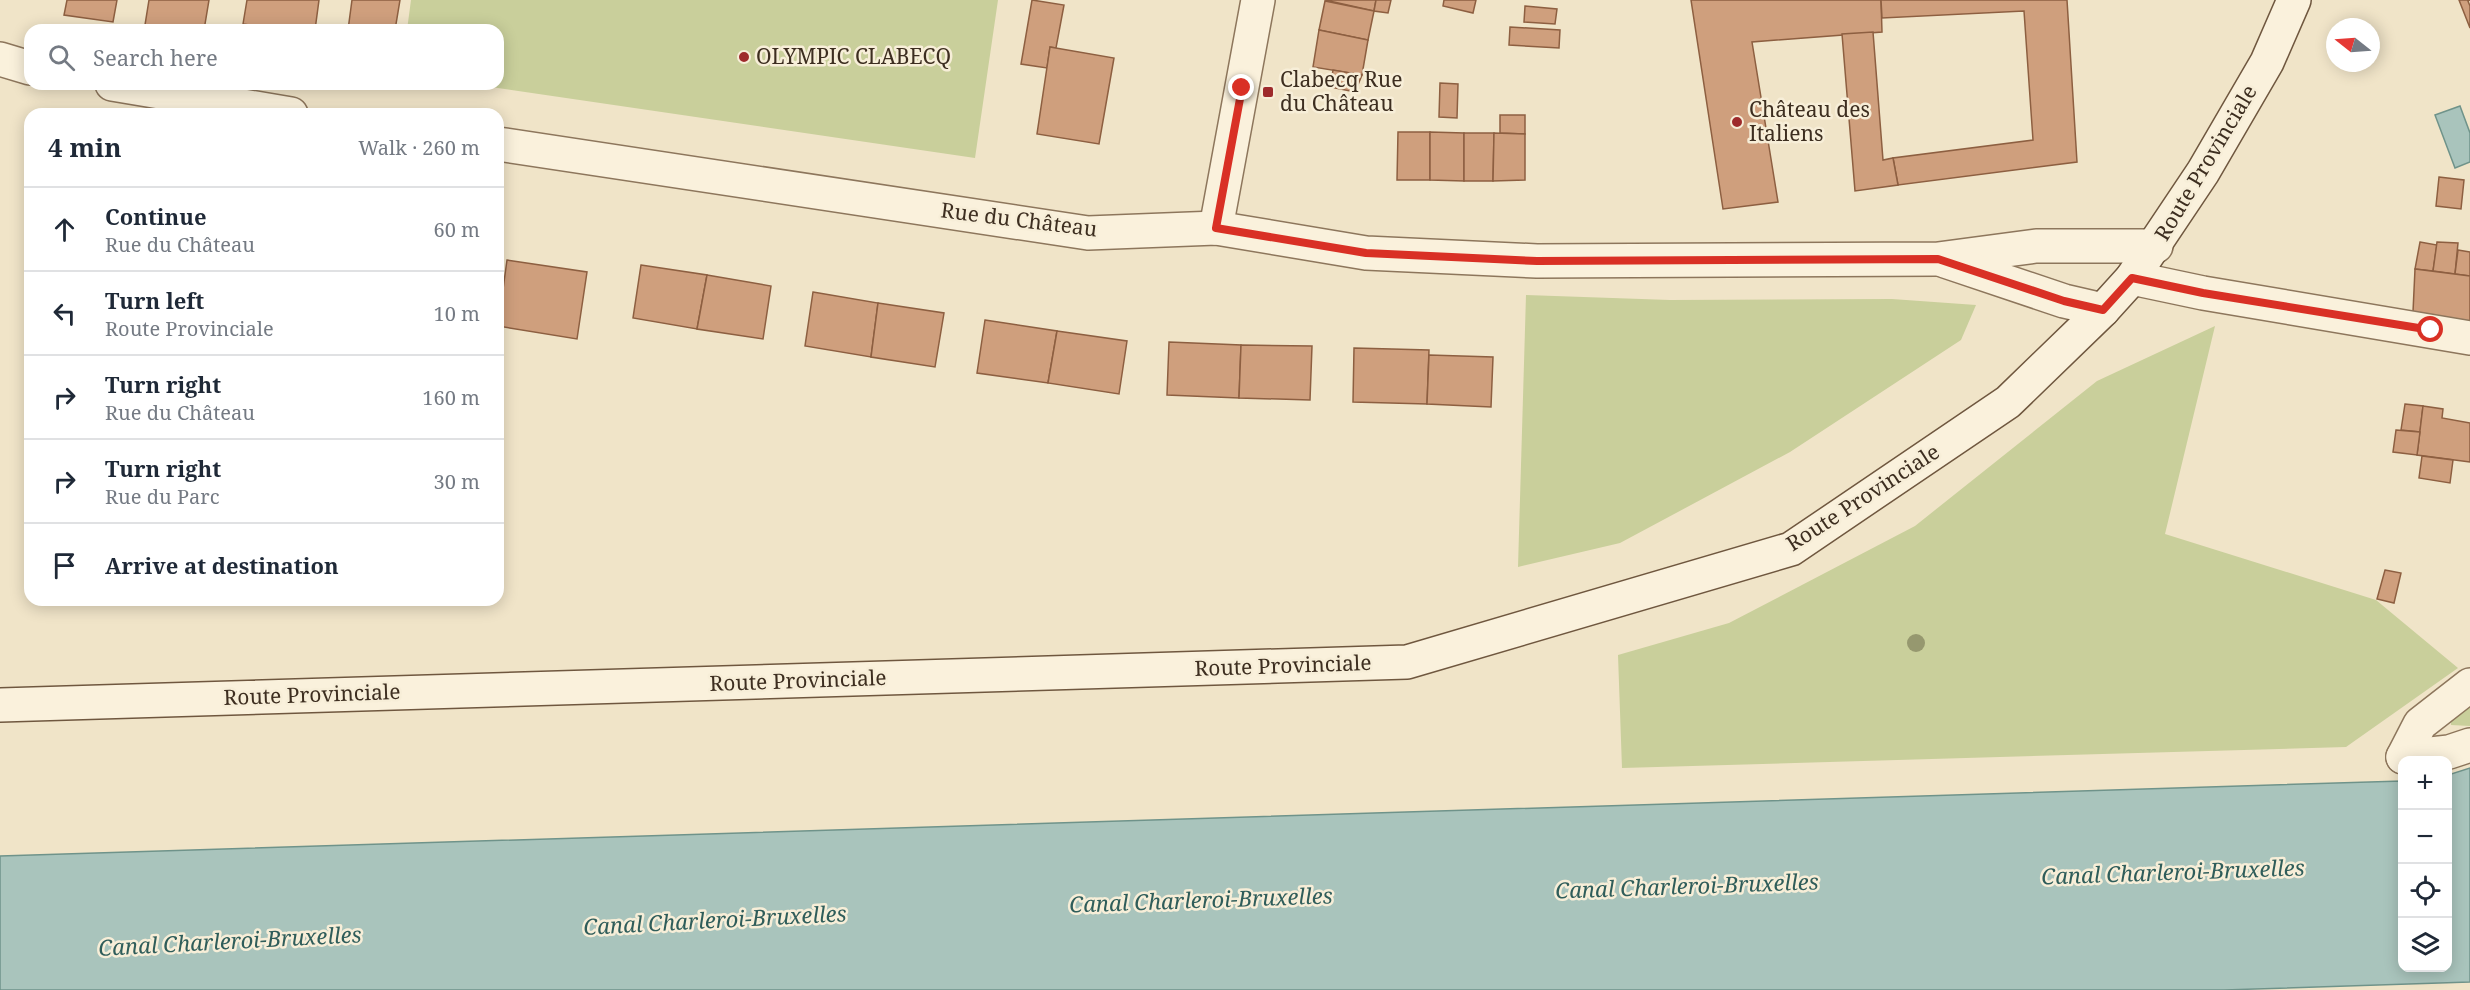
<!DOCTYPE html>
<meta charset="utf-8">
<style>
:root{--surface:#fff;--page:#f2f2f3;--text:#1f2937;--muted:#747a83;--line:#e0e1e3}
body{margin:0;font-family:"Noto Serif",serif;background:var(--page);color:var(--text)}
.controls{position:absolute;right:18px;bottom:18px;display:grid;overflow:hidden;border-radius:12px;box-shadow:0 3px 15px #0003}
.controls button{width:54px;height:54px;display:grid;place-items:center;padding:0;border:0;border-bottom:2px solid var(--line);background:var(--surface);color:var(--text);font:30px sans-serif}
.compass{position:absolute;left:2326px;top:18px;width:54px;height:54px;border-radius:50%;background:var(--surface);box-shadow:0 3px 15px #0003;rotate:287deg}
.stop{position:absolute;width:18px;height:18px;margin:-14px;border:4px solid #d93025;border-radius:50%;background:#fff}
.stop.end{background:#d93025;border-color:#fff;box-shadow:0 2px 6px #0008}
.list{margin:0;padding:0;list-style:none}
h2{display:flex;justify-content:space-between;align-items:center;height:78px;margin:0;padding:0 24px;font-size:26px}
h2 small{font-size:20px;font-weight:400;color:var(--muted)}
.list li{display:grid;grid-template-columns:39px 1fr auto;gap:18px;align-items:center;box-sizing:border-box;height:84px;padding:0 24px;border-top:2px solid var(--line)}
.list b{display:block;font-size:22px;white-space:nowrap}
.list p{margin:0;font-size:20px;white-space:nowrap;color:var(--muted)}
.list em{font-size:20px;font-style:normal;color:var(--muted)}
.icon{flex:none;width:33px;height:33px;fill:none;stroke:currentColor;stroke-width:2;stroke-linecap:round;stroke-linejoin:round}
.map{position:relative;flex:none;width:2470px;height:990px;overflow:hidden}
.search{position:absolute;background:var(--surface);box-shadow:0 3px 15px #0003;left:24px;top:24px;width:480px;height:66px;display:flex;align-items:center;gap:15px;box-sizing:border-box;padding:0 21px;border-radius:18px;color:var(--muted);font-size:22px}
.panel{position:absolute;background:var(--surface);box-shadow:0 3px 15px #0003;left:24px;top:108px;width:480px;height:498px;border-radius:18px}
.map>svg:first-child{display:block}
.green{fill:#c9cf9b}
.water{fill:#a9c4bc;stroke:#6f938a;stroke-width:1.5}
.building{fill:#cf9f7d;stroke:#8d5f41;stroke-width:1.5}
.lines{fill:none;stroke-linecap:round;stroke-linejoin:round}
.minor-casing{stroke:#8d765c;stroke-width:36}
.secondary-casing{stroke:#6f573f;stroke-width:36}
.minor{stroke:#faf1dc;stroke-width:33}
.secondary{stroke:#faf1dc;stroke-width:33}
.tree{fill:#96986f}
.route{stroke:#d93025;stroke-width:8}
.poi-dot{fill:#9e2a2b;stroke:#f7eed8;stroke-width:2}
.labels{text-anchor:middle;stroke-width:5;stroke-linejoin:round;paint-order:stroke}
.poi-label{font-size:21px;fill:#3d2e20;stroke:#f7eed8;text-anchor:start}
.street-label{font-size:21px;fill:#3d2e20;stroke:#f7eed8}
.water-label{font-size:22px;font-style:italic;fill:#2f5d5a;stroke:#f7eed8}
</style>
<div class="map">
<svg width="2470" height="990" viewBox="0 0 2470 990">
<rect width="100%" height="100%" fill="#f0e4c8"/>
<!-- green -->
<g class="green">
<path d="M411,0h587l-23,158 -505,-74h28v-54h-91z"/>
<path d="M1526,295l144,5 222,-1 84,6 -15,35 -171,112 -170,91 -102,24z"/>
<path d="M2215,326l-50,208 211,66 82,68 -112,79 -724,21 -4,-113 111,-32 186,-97 182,-145z"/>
<path d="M2470,696v30l-19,-1v-9z"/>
</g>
<!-- water -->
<g class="water">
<path d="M2460,106l10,27v29l-15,6 -20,-53z"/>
<path d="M2470,768v214l-246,8h-2224v-134l2402,-75v187h46v-193z"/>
</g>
<!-- building -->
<g class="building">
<path d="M67,0h50l-4,22 -49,-7z"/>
<path d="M149,0h60l-5,30h-31l-28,-5z"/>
<path d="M247,0h72l-4,30h-32l-40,-6z"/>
<path d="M352,0h48l-5,30h-47z"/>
<path d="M1032,0l32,5 -8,43 -6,-1 -3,21 -26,-4z"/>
<path d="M1325,0h51l-2,11z"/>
<path d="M1376,0h15l-3,13 -14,-2z"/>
<path d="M1444,0h32l-3,13 -30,-7z"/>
<path d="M1691,0h190l1,32 -130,10 26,160 -55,7z"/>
<path d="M1881,0h186l10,162 -179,23 -5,-27 140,-18 -9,-129 -142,7z"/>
<path d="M2459,0h11l-2,1 2,5v22z"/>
<path d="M1325,1l49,10 -6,29 -49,-10z"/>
<path d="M1525,6l32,3 -2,15 -31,-2z"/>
<path d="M1510,27l50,3 -1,18 -50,-3z"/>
<path d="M1319,30l49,10 -6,35 -49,-8z"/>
<path d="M1873,32l10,128 10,-2 5,27 -43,6 -13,-157z"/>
<path d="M1050,47l64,11 -15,86 -62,-10z"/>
<path d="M1333,70l29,5 -7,17 -25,-5z"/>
<path d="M1440,83l18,1 -1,34 -18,-1z"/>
<path d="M1500,115h25v19l-25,-1z"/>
<path d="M1398,132h32v48h-33z"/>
<path d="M1430,132l34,1v48l-34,-1z"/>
<path d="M1464,133h30l-1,48h-29z"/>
<path d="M1494,133l31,1v46l-32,1z"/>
<path d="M2439,177l25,3 -3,29 -25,-3z"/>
<path d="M2420,242l17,3 -4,26 -18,-2z"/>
<path d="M2437,242l21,1 -3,31 -22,-3z"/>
<path d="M2458,250l12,2v24l-15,-2z"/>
<path d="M507,260l80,12 -10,67 -79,-13z"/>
<path d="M641,265l66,10 -10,54 -64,-11z"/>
<path d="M2415,269l55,7v47l-57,-11z"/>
<path d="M707,275l64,11 -8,53 -66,-10z"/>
<path d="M813,292l65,11 -7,54 -66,-11z"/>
<path d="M878,303l66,10 -9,54 -64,-10z"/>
<path d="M985,320l72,11 -9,52 -71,-10z"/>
<path d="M1057,331l70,10 -8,53 -71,-11z"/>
<path d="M1169,342l72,3 -2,53 -72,-3z"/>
<path d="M1241,345l71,1 -2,54 -71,-2z"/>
<path d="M1354,348l75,2 -2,54 -74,-2z"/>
<path d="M1429,355l64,2 -2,50 -64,-3z"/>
<path d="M2405,404l18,2 -3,26 -19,-2z"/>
<path d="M2423,406l20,3 -1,9 28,5v39l-53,-7z"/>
<path d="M2396,430l24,2 -3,23 -24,-3z"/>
<path d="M2422,456l31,4 -3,23 -31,-5z"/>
<path d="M2385,570l16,3 -7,30 -17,-4z"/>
</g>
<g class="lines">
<defs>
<g id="minor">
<path d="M0,59l30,9"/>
<path d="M112,84l179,30"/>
<path d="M498,144l590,89 128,-5 150,25 171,8 401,-2 98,-13h120"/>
<path d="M1216,228l42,-228"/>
<path d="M1945,261l119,40 39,9"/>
<path d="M2132,278l71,15 267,45"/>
<path d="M2403,757l17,-33 50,-39"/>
<path d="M2403,757l46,-5 21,-7"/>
</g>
<path id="secondary" d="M0,705l1407,-43 384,-113 217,-147 95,-92 29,-32 71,-106 64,-110 27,-62"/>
</defs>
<!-- minor casing -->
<use href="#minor" class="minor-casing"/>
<!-- secondary casing -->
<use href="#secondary" class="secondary-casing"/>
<!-- minor -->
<use href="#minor" class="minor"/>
<!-- secondary -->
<use href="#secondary" class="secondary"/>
</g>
<!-- trees -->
<circle class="tree" cx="1916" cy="643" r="9"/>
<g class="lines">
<!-- route -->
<path class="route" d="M1242,88l-26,140 150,25 171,8 401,-2 126,42 39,9 29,-32 71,15 228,37"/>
</g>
<!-- markers -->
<g class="poi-dot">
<circle cx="744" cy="57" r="6"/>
<rect x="1262" y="86" width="12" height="12" rx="3"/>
<circle cx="1737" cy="122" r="6"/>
</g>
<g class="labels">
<!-- poi labels -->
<g class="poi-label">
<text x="756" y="64">OLYMPIC CLABECQ</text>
<text x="1280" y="87">Clabecq Rue<tspan x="1280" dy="24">du Château</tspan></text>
<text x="1749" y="117">Château des<tspan x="1749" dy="24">Italiens</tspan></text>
</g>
<!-- street labels -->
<g class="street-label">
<text transform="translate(2206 163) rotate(-59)" y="7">Route Provinciale</text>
<text transform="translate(1019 220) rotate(7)" y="7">Rue du Château</text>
<text transform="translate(1863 498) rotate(-33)" y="7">Route Provinciale</text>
<text transform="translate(1283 666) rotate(-2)" y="7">Route Provinciale</text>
<text transform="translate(798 681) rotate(-2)" y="7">Route Provinciale</text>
<text transform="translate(312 695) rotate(-2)" y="7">Route Provinciale</text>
</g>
<!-- water labels -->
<g class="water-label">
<text transform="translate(2173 872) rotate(-2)" y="8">Canal Charleroi-Bruxelles</text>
<text transform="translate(1687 886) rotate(-2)" y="8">Canal Charleroi-Bruxelles</text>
<text transform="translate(1201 900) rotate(-2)" y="8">Canal Charleroi-Bruxelles</text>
<text transform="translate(715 920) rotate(-3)" y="8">Canal Charleroi-Bruxelles</text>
<text transform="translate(230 941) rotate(-3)" y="8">Canal Charleroi-Bruxelles</text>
</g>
</g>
</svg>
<div class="controls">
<button>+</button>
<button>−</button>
<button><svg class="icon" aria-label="locate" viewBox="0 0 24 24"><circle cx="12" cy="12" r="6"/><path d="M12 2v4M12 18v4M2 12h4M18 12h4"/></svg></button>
<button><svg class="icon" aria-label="layers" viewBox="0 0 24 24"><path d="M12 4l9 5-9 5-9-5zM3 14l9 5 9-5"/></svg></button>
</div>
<svg class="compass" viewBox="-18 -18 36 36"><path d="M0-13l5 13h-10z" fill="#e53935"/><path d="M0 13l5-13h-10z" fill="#747a83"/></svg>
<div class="stop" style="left:2431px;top:330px"></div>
<div class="stop end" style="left:1242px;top:88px"></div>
<div class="search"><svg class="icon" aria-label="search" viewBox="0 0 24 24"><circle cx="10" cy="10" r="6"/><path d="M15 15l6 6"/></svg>Search here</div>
<section class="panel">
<h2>4 min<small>Walk · 260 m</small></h2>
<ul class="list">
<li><svg class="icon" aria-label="ahead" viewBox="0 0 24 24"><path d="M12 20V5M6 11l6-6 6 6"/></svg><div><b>Continue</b><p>Rue du Château</p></div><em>60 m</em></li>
<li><svg class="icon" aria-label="left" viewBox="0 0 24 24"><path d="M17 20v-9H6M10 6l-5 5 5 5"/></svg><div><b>Turn left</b><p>Route Provinciale</p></div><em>10 m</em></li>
<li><svg class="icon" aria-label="right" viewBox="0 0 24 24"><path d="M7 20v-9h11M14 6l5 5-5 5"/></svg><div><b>Turn right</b><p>Rue du Château</p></div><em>160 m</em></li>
<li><svg class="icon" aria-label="right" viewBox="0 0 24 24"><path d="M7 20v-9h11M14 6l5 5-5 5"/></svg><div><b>Turn right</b><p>Rue du Parc</p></div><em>30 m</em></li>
<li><svg class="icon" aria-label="arrive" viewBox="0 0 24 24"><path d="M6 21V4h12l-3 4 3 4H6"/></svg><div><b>Arrive at destination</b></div></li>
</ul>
</section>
</div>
